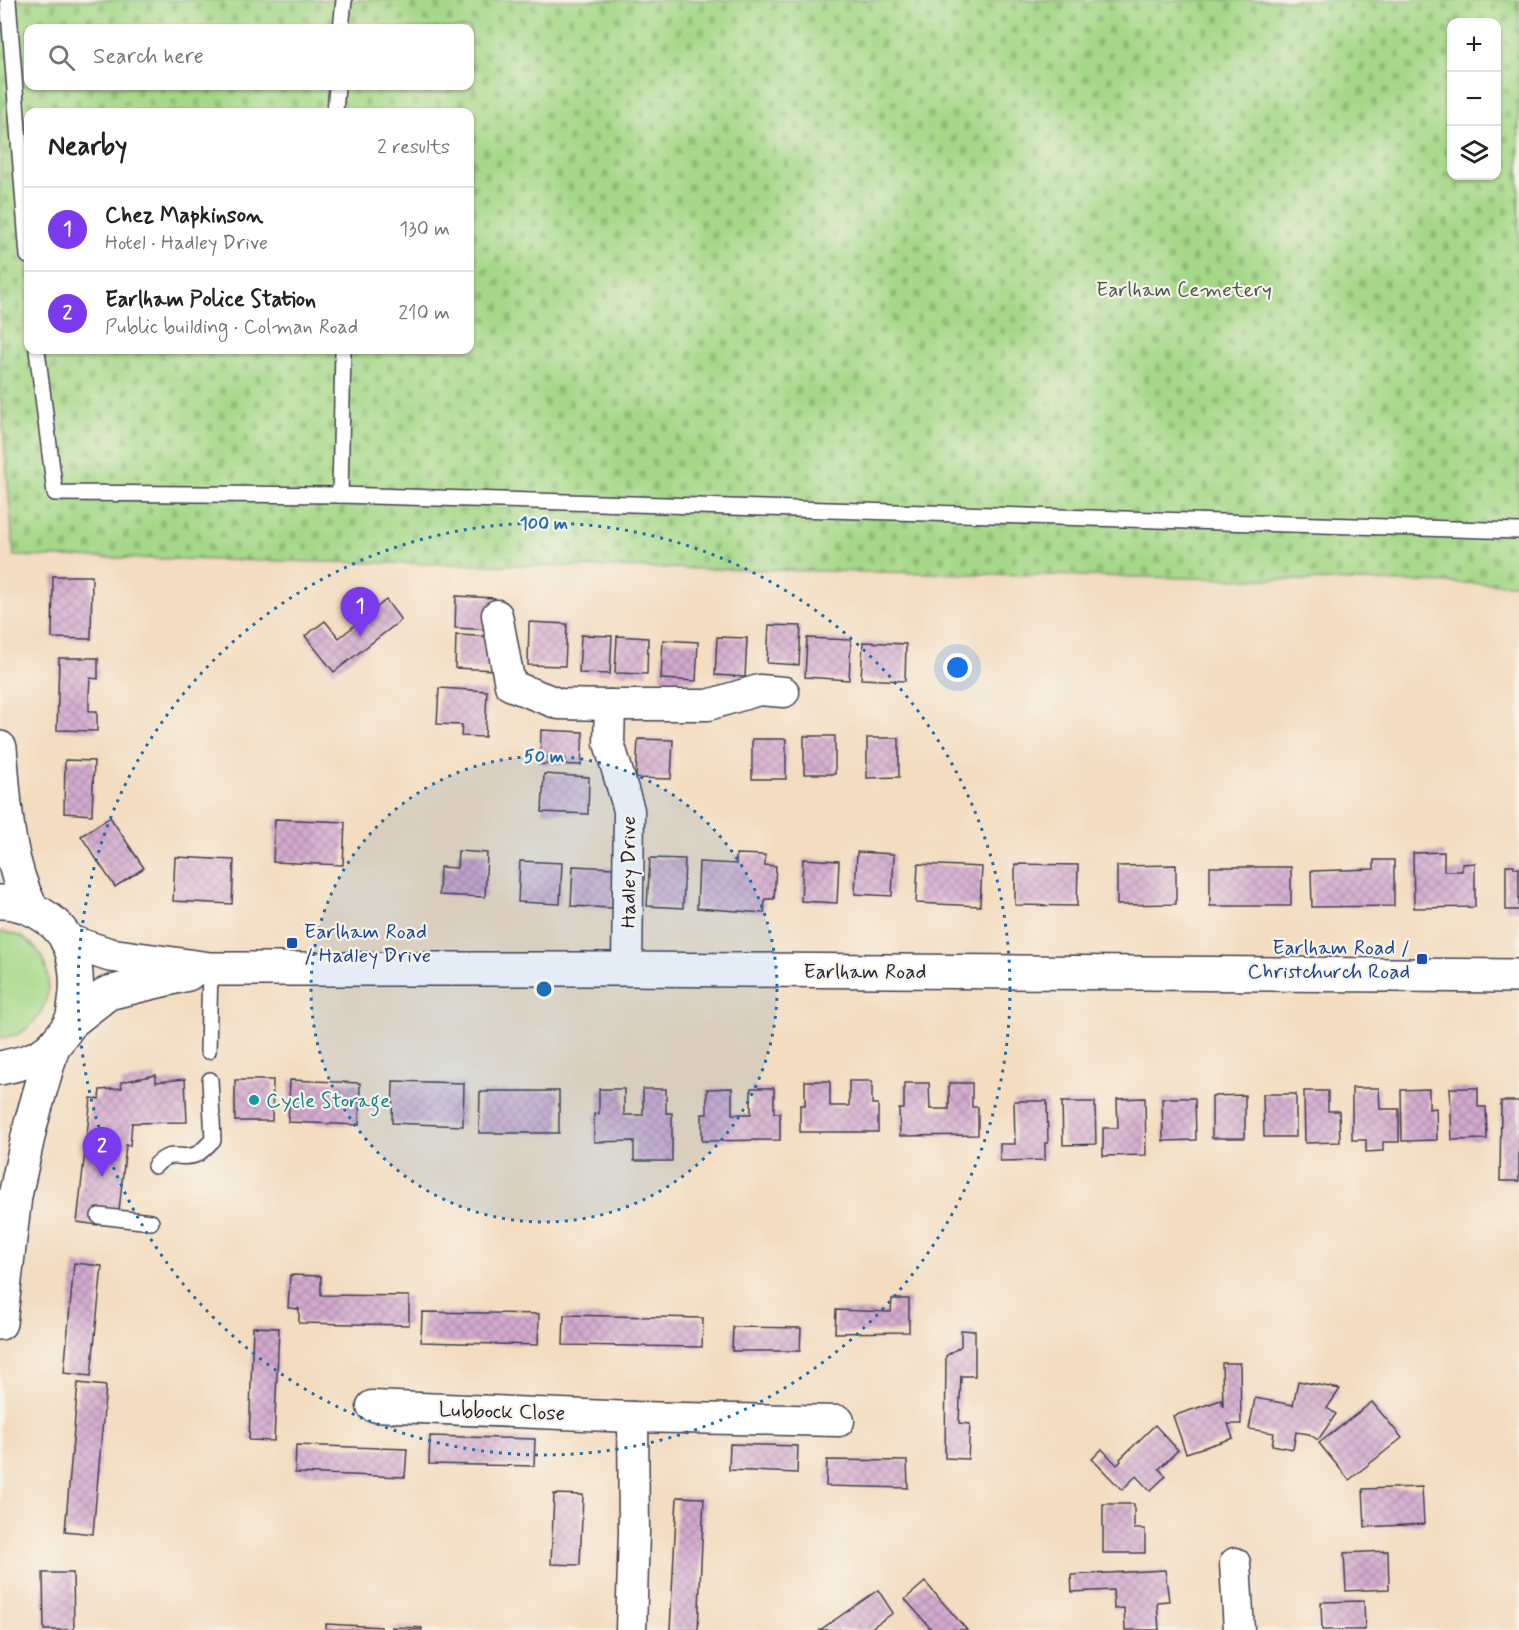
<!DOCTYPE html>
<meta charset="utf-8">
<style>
:root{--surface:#fff;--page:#f2f2f2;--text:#222;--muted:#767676;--line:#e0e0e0;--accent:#7c3aed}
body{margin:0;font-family:Mynerve,sans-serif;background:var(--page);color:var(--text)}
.controls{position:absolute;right:18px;top:18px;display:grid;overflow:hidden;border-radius:12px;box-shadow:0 2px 4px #0004}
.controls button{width:54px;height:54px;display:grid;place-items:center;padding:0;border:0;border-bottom:2px solid var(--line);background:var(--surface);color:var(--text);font:30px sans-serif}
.you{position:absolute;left:958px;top:668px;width:21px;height:21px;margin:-15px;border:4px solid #fff;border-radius:50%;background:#1a73e8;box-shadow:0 0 0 9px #1a73e833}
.badge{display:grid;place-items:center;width:39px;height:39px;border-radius:50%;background:var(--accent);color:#fff;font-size:20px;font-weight:700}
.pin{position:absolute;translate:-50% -50px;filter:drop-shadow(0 2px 3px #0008)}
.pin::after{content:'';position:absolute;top:32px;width:21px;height:18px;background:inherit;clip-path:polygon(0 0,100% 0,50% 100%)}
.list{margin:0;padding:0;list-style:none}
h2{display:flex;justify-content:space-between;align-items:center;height:78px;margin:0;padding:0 24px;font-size:26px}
h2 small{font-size:20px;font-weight:400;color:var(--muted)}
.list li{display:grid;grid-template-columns:39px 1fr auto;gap:18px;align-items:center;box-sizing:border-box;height:84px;padding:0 24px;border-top:2px solid var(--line)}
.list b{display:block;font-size:22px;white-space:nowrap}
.list p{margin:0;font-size:20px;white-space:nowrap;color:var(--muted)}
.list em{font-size:20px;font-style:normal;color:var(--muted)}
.icon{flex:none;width:33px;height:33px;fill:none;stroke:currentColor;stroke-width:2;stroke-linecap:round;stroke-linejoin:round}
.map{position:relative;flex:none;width:1519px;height:1630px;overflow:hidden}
.search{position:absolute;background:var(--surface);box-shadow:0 2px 4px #0004;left:24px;top:24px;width:450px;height:66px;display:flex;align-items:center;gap:15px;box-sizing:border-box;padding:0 21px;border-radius:12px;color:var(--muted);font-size:22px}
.panel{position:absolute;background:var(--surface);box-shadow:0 2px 4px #0004;left:24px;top:108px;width:450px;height:246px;border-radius:12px}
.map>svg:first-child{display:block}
.green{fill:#a5d888;stroke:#647d62;stroke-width:1.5}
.cemetery{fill:url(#cemetery-stones);stroke:#647d62;stroke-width:1.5;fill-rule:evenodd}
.building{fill:url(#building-cross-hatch)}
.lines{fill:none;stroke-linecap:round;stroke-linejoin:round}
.service-casing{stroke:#413e4f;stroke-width:18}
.minor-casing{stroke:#413e4f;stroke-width:33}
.secondary-casing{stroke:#413e4f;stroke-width:36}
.trunk-casing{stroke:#413e4f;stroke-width:36}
.service{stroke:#fff;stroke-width:15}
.minor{stroke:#fff;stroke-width:30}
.secondary{stroke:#fff;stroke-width:33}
.trunk{stroke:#fff;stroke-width:33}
.ring{fill:none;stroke:#1f6fb2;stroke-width:3;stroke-dasharray:3 6}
.transit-dot{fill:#1a4fb4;stroke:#f7f3e8;stroke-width:2}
.culture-dot{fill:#0f9aa8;stroke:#f7f3e8;stroke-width:2}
.labels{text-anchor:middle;stroke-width:4.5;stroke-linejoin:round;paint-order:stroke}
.park-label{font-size:21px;fill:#495952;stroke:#f7f3e8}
.street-label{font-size:21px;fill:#22223b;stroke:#f7f3e8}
.transit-label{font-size:21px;fill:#164399;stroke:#f7f3e8;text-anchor:start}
.culture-label{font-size:21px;fill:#0d838f;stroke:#f7f3e8;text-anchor:start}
.centre{fill:#1f6fb2;stroke:#f7f3e8;stroke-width:3}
.ring-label{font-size:18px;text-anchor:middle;font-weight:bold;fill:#1f6fb2;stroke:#f7f3e8;stroke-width:4.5;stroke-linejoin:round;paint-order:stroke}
</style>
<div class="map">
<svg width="1519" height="1630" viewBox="0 0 1519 1630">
<defs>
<pattern id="cemetery-stones" width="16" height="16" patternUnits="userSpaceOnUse" patternTransform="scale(1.5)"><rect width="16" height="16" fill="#a5d888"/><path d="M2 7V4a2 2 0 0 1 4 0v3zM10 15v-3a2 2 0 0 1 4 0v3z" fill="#8eb976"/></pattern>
<pattern id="building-cross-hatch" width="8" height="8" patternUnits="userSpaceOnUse" patternTransform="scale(1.5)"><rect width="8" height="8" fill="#d4abcf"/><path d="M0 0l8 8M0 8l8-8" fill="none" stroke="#ac8ba9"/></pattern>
</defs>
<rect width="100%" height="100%" fill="#f7f3e8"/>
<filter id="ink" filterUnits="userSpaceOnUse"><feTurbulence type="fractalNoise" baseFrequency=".0167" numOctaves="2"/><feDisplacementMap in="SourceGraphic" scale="12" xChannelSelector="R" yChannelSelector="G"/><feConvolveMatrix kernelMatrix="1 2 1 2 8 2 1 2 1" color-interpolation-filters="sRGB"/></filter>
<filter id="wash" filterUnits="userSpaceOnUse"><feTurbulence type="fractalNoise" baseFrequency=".008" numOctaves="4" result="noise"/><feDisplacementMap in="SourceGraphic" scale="24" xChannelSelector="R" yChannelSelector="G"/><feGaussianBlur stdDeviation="1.35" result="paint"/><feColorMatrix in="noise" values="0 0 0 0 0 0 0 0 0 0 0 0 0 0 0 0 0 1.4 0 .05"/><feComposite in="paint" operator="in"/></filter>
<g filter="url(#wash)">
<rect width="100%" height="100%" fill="#f3dcbf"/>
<!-- green -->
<path class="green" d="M0,932c54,1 66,77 18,102 -5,2 -12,3 -18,4z"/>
<!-- cemetery -->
<path class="cemetery" d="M0,0h1519v584l-1505,-28 -14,-167zM1452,22h44v154h-44zM28,28h442v58h-442zM28,112h442v238h-442z"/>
<g id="blocks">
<!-- building -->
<g class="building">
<path d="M53,576h39l-1,63 -39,-1z"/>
<path d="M456,596l39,2 -1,32 -39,-2z"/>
<path d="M386,600l15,20 -67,52 -29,-36 20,-15 14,17z"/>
<path d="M529,622l38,2 -2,42 -37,-1z"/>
<path d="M769,625l32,1 -2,39 -32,-2z"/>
<path d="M456,635l41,2 -2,33 -40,-2z"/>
<path d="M581,635l31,1 -2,38 -31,-1z"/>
<path d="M617,636l31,2 -1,36 -32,-1z"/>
<path d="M717,637l30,1 -2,39 -30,-2z"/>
<path d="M807,638l44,2 -2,40 -44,-3z"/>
<path d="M663,640l35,2 -2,39 -35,-2z"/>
<path d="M863,642l43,2 -1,37 -44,-2z"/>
<path d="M59,658h39v21l-8,-1 -1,16v17h8v20l-40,-1z"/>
<path d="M439,688l48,3 -2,46 -24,-1 1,-11 -25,-1z"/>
<path d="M541,730l42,2 -2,33 -41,-1z"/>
<rect x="804" y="736" width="31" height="38"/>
<path d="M867,738h32v39l-32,1z"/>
<path d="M638,739l35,1 -2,39 -35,-1z"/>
<rect x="752" y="739" width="34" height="40"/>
<path d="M65,760l29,1 -2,54 -28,-2z"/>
<path d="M544,774l45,3 -1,37 -46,-2z"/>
<path d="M110,817l34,51 -29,19 -34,-51z"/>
<path d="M275,819l70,3 -2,43 -70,-3z"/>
<path d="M458,851l29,2 -2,44 -46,-2 1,-28 17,1z"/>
<path d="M857,852l37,2 -2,42 -37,-2z"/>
<path d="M1444,852v19h18v-7l13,-1v44l-61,1 -1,-55z"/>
<path d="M736,854l29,1v10l11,1 -2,33h-9l-1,14 -67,-5 2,-46 37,2z"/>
<path d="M175,857l59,3 -2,44 -59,-3z"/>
<path d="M650,858l35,1 -2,49 -36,-2z"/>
<path d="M803,859l36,2 -2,42 -36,-2z"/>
<path d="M1374,860h20v46l-82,1 -1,-36 63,-2z"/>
<path d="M520,861l42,2 -2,41 -42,-2z"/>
<path d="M918,864l64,3 -2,39 -64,-3z"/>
<path d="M1015,864l63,1 -1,41 -62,-1z"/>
<path d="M1176,865v39l-59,1v-39z"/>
<path d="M1506,865h8v3h5v42h-13z"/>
<path d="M573,866l41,2 -2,40 -41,-2z"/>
<rect x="1210" y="867" width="81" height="39"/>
<path d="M156,1075v7l29,-3 2,43 -55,1 -2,23 -4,-1 -7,66 -19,-2 -2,16 -21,-3 14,-124 8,1 1,-9 22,-2 -1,-6z"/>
<path d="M235,1080h38l-1,41h-37z"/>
<path d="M290,1080l70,3 -1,42 -71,-3z"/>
<path d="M393,1081l71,2 -1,43 -71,-3z"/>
<path d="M805,1081h25v25h19v-25h23v23h6v28h-78v-27h5z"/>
<path d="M904,1083h25l1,26h19v-26h23v24h6v28l-78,1 -1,-27h5z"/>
<path d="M732,1088v26h19v-26h23v25h6v27l-78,1v-27h5v-25z"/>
<path d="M1352,1088h27l1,21h19v33h-16v9l-17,1v-12h-14z"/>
<path d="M1450,1088h28v19h8l1,32 -35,1z"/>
<path d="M599,1089h25v26h19v-26h23v24h6v48h-38v-20l-40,1v-28h5z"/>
<path d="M1429,1089v20l7,-1 1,32 -35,1 -1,-51z"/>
<path d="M488,1091h71v42h-80l1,-41h8z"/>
<path d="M1304,1091h24v20h11l1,31 -35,1z"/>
<path d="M1263,1094h33v43h-32z"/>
<path d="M1245,1095v43h-33v-42z"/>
<path d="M1145,1098l1,57 -43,1v-28h15l-1,-29z"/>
<path d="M1162,1098h33l1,42 -33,1z"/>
<path d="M1014,1101h33l1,42h-3v17l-45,1v-17h15z"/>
<path d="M1501,1101h18v80h-19z"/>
<path d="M1062,1102h33l1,42 -33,1z"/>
<path d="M74,1263l28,3 -11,110 -27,-3z"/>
<path d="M290,1275l31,1v19l88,1v29l-110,-2v-14l-11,-1z"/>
<path d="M892,1299h17v33l-74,1 1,-23 55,2z"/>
<path d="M422,1312l117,2 -1,31 -117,-3z"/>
<path d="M564,1315l139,3 -1,29 -139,-2z"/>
<path d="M253,1327l26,1 -5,113 -25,-1z"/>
<path d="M733,1327l68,1 -1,23h-68z"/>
<path d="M961,1330l14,1v45h-14l-2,47 11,1 -2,35 -23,-1 1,-102 15,-10z"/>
<path d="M1222,1363h18l1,61h-13l5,14 -47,15 -13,-37 48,-16 2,7z"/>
<path d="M1298,1381l42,8 -13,19 9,6 -18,26 -9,-6 -13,-2 -3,17 -21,-4 2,-12 -25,-4 6,-31 38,7z"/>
<path d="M78,1383l28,3 -13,148 -28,-3z"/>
<path d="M1372,1402l30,36 -53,42 -30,-37z"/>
<path d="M1155,1425l23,25 -19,19 7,7 -16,15 -14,-15 -14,14 -30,-31 10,-10 15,16 4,-4 -1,-2z"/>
<path d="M430,1436l105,3 -1,27 -105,-2z"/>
<path d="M730,1444l68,2 -1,27 -68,-3z"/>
<path d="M296,1445l111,4 -2,28 -110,-4z"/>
<path d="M827,1460l80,1 1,27 -82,-2z"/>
<path d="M1422,1487l2,37 -59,3 -2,-38z"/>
<path d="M554,1494l29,1 -3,70 -29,-1z"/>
<path d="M677,1497l27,1 -6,132h-28z"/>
<path d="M1103,1504h31v25h11v24h-42z"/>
<path d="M1388,1551l1,38 -43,2 -2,-38z"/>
<path d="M1165,1570l4,31 -12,1 2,28h-34l-1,-22 -10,1 -1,-19 -41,2 -1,-17z"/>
<path d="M43,1573h30l1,57h-30z"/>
<path d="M925,1582l42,48h-35l-27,-31z"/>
<path d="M878,1590l15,23 -25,17h-48z"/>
<path d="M1364,1601l1,29h-43l-1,-28z"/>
<path d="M326,1624l55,3v3h-55z"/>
<path d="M392,1627l30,1v2h-30z"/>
</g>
</g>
</g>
<g filter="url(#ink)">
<use href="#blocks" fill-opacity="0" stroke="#413e4f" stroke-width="1.5"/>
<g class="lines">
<defs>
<g id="service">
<path d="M8,0l20,256"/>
<path d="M341,28l3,-28"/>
<path d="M335,112l2,-26"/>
<path d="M37,350l18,143 285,2 1179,36"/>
<path d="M340,495l3,-145"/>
<path d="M208,1051l2,-82"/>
<path d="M155,1166c17,-19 27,-4 42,-12 6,-3 11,-10 16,-14l-3,-60"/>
<path d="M99,1216l52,6"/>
</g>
<g id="minor">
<path d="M497,615l13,70 49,19 51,1"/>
<path d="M627,969l2,-159 -20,-67 1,-38h98l51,-15 25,2"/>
<path d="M372,1406l261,11 206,4"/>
<path d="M1235,1563l4,67"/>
<path d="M631,1630l3,-98 -1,-115"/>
</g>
<g id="secondary">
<path d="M67,941l43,14 100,14h417l892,7"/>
<path d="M71,1022l37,-29 80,-19"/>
</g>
<g id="trunk">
<path d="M0,748c5,55 6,110 31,160"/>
<path d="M0,902c25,-1 57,17 68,40 8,17 10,40 7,59 -1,6 -1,16 -5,22 -3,7 -11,16 -16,22 -14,15 -35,19 -54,23"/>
<path d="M0,1323l15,-127 16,-73 22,-77"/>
</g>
</defs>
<!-- service casing -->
<use href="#service" class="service-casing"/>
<!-- minor casing -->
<use href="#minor" class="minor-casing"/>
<!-- secondary casing -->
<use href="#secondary" class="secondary-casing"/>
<!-- trunk casing -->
<use href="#trunk" class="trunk-casing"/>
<!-- service -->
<use href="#service" class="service"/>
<!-- minor -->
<use href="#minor" class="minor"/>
<!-- secondary -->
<use href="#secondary" class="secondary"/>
<!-- trunk -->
<use href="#trunk" class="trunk"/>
</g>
</g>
<!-- distance rings -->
<circle cx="544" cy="989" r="233" fill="#1f6fb2" fill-opacity=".12"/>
<g class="ring">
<circle cx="544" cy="989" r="233"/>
<circle cx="544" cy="989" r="466"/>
</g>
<!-- markers -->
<g class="transit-dot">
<rect x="286" y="937" width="12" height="12" rx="3"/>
<rect x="1416" y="953" width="12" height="12" rx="3"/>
</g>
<circle class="culture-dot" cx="254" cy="1100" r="6"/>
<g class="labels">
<!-- park labels -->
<g class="park-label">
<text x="1184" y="296">Earlham Cemetery</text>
</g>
<!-- street labels -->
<g class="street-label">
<text transform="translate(628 872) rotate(-90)" y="7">Hadley Drive</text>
<text x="865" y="978">Earlham Road</text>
<text transform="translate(502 1411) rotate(2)" y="7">Lubbock Close</text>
</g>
<!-- transit labels -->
<g class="transit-label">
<text x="304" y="938">Earlham Road<tspan x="304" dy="24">/ Hadley Drive</tspan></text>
<text x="1410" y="954" text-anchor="end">Earlham Road /<tspan x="1410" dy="24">Christchurch Road</tspan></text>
</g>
<!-- culture labels -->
<g class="culture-label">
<text x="266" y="1107">Cycle Storage</text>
</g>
</g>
<circle cx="544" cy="989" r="9" class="centre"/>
<g class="ring-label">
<text x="544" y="529">100 m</text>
<text x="544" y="762">50 m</text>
</g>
</svg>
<div class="controls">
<button>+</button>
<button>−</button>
<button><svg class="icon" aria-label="layers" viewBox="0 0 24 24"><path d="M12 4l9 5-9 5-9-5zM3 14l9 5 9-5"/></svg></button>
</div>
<div class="you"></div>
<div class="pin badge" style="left:360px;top:637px">1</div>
<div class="pin badge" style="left:102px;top:1177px">2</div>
<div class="search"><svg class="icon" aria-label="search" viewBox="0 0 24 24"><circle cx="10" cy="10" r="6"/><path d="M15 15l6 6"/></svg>Search here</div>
<section class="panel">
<h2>Nearby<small>2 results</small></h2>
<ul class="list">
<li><span class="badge">1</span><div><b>Chez Mapkinson</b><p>Hotel · Hadley Drive</p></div><em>130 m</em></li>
<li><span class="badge">2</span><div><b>Earlham Police Station</b><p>Public building · Colman Road</p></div><em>210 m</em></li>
</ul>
</section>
</div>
